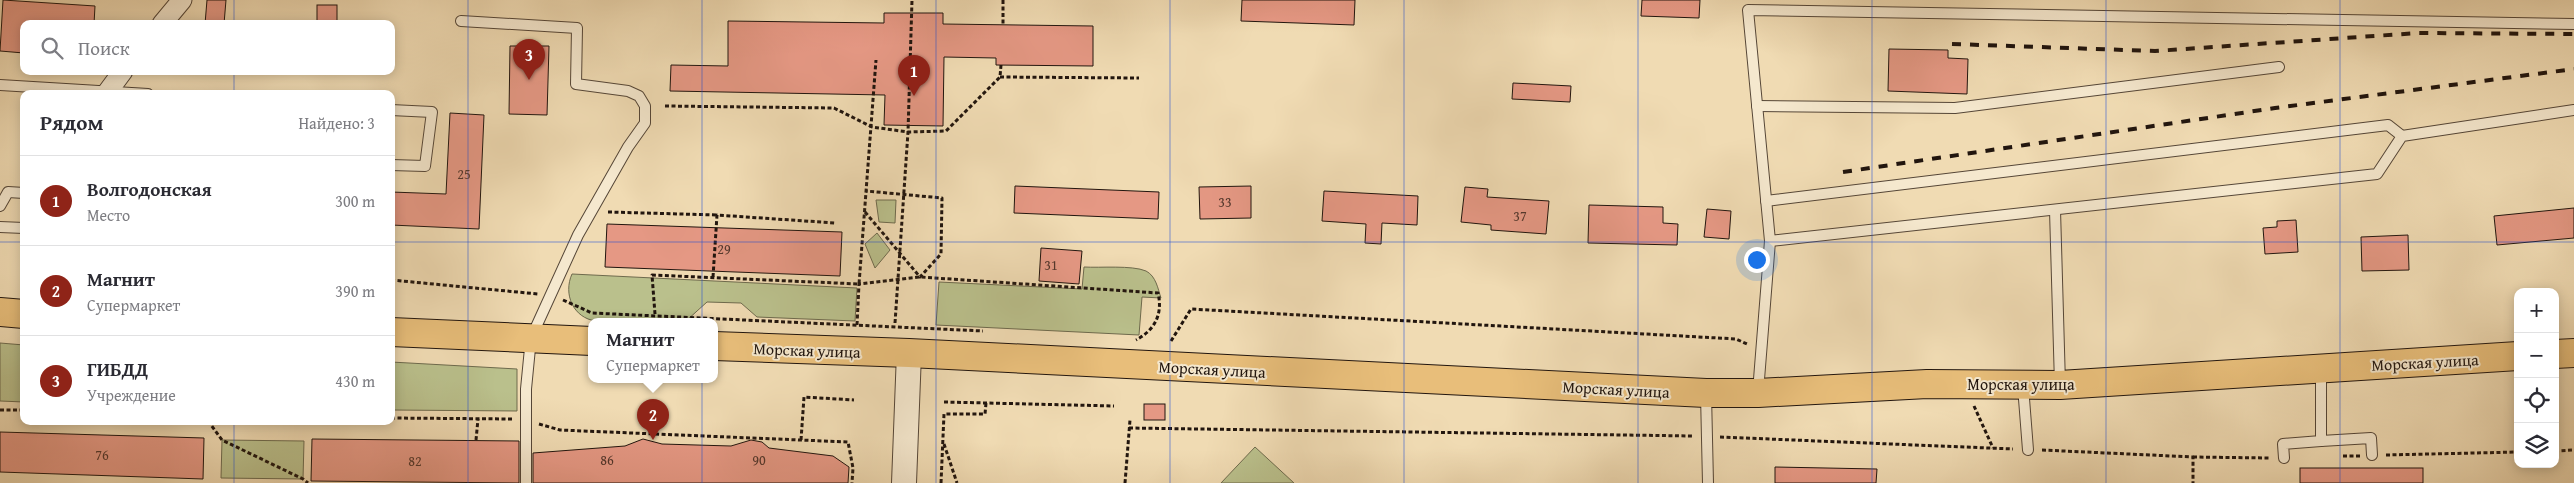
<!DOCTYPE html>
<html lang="ru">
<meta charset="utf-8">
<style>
:root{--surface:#fff;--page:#f7f7f7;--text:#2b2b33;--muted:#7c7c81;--line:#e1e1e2;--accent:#8f2418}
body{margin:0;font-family:"Gentium Book Plus",serif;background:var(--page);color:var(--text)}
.controls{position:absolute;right:15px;bottom:15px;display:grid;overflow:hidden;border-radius:10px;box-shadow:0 2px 12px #0003}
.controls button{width:45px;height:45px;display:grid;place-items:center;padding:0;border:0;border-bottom:1px solid var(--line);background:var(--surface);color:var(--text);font:25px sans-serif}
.you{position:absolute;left:1756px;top:259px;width:18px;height:18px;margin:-12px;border:4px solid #fff;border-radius:50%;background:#1a73e8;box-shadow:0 0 0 8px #1a73e833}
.badge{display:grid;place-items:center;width:32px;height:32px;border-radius:50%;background:var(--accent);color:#fff;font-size:16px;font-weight:700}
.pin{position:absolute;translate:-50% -41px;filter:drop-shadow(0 1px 2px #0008)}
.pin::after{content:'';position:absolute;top:26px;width:18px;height:15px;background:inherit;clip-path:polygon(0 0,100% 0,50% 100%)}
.popup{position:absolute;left:588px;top:318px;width:130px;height:65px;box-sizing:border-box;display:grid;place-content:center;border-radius:10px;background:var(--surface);filter:drop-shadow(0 1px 4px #0005);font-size:16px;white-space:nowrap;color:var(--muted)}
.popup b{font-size:19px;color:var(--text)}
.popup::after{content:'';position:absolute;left:50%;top:100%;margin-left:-10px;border:10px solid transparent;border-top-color:var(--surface)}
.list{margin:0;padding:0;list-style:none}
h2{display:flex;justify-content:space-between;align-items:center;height:65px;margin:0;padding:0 20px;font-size:21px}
h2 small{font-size:16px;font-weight:400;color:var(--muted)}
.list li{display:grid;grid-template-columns:32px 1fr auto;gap:15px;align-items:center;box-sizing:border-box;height:90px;padding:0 20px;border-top:1px solid var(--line)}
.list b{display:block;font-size:19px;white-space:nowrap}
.list p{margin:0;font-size:16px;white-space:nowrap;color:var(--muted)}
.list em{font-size:16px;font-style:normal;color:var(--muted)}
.icon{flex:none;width:28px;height:28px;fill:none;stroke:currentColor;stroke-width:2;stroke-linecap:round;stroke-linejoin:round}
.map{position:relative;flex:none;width:2574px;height:483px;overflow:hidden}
.search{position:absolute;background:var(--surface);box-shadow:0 2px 12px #0003;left:20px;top:20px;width:375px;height:55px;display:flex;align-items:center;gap:12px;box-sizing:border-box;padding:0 18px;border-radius:10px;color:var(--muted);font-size:19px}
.panel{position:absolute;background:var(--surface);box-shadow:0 2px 12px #0003;left:20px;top:90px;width:375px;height:335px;border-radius:10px}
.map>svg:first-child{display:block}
.green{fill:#bac08c;stroke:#6e6a4d}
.building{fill:#e59884;stroke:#21150e}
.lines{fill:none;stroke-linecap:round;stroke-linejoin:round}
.service-casing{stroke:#554637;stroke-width:12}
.minor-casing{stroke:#554637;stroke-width:21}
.tertiary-casing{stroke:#554637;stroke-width:26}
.primary-casing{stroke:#21150e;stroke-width:30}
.path{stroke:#21150e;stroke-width:3;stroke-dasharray:4 2.5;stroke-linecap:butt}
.service{stroke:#f5e8ce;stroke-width:10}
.minor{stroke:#f5e8ce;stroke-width:19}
.tertiary{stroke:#f5e8ce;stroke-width:24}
.primary{stroke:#e8be7a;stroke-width:28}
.rail{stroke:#21150e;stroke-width:4;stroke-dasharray:9 9;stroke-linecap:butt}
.grid{fill:none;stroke:#1d4ed8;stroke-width:1;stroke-opacity:0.55}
.labels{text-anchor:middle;stroke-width:4;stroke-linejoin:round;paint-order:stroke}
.number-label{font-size:14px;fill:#52362c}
.street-label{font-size:16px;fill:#21150e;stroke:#f5e8ce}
</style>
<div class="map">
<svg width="2574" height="483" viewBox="0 0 2574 483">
<rect width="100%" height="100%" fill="#f0dbb3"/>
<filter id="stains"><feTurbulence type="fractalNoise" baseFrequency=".004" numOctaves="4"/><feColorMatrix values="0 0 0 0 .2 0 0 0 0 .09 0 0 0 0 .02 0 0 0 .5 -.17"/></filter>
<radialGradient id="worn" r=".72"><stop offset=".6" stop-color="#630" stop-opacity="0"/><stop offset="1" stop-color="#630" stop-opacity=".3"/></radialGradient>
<!-- green -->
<g class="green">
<path d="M876,200h20l-1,23 -16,-1z"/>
<path d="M877,233l13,17 -15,18 -10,-24z"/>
<path d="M1084,267c16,1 48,-2 62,4 10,5 12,18 15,27l-19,-1 -3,38 -203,-10 3,-43 143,7z"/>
<path d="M572,274l285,14 -2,33 -98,-4 -16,-14 -34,-1 -21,19c-29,0 -61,4 -90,0 -23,-3 -33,-27 -24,-47z"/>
<path d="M0,343l24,2v57l-24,-1z"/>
<path d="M391,362l126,7v42l-126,-1z"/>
<path d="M222,440l82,1 -1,38 -82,-1z"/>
<path d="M1255,447l39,36h-73z"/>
</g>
<!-- building -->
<g class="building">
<path d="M3,0l92,6 -1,18h-70v29l-24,-2z"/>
<path d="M207,0h19l-2,24h-19z"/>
<path d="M1242,0h113l-1,25 -113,-4z"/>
<path d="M1642,0h58l-1,18 -58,-2z"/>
<rect x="317" y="5" width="20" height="19"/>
<path d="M884,13h59v11l150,2v40l-97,-1v-7l-52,-1 -1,69 -59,-1 1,-30 -215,-4 1,-26 57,1v-45l156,2z"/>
<path d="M510,46h39l-2,69 -38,-1z"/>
<path d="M1889,49l59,1v8l20,1 -1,35 -79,-3z"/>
<path d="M1513,83l58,3 -1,16 -58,-3z"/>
<path d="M450,113l34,2 -5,114 -88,-4v-33l55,2z"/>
<path d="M1015,186l144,6 -1,27 -144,-6z"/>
<path d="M1251,186v32l-51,1 -1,-32z"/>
<path d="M1465,187l23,2 -1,8 62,4 -3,33 -55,-4v-5l-30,-3z"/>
<path d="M1324,191l94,5 -1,29 -35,-2 -1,21 -16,-1 1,-19 -44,-3z"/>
<path d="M1589,205l74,2v16l15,1 -1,21 -89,-2z"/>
<path d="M2574,208v30l-77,7 -3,-29z"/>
<path d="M1707,209l24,2 -2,28 -25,-2z"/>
<path d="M2296,220l2,32 -33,2 -2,-26 14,-1v-6z"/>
<path d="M607,224l235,8 -2,44 -235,-9z"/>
<path d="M2408,235l1,35 -47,1 -1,-34z"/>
<path d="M1041,248l41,3 -3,33 -40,-3z"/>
<rect x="1144" y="404" width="21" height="16"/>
<path d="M0,432l204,6 -1,41 -203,-7z"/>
<path d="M312,439l207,2v42l-208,-2z"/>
<path d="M643,439l19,5 69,2 20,-6 11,2 7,6 64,8 16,11 -1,16h-315v-30l92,-7z"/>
<path d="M1775,467l102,2 -1,14h-101z"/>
<rect x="2300" y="468" width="123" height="15"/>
</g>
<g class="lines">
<defs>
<g id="service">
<path d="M461,21l116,7 -1,56 52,7 11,5 6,10v17l-17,24 -50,88 -47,103 -5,51v94"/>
<path d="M2574,24l-826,-14 22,231 607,-67 25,-38 172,-26"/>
<path d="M0,85l148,9"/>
<path d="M1757,106l198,2 324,-41"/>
<path d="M391,110l41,2 -7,54 -34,-1"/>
<path d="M1766,201l622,-76 14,11"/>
<path d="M0,206l8,-14 16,1"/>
<path d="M2055,210l5,174"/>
<path d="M0,227l24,1"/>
<path d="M2023,386l5,64"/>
<path d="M1758,392l12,-151"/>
<path d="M1706,394l2,89"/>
<path d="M2321,441l50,-3 1,17"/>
<path d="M2284,458l-1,-14 38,-3v-72"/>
</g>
<g id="minor">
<path d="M162,24l20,-24"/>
<path d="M106,94l17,-23"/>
</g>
<path id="tertiary" d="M904,483l5,-130"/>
<g id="primary">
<path d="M0,312l24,2"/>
<path d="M391,332l201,9"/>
<path d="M714,346l195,7 797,40h52l169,-9 133,1 458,-29"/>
<path d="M2555,354l19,-1"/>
</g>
</defs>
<!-- service casing -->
<use href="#service" class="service-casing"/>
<!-- minor casing -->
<use href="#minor" class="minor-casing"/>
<!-- tertiary casing -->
<use href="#tertiary" class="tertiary-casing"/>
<!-- primary casing -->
<use href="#primary" class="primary-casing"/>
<!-- path -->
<g class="path">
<path d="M1003,0v25"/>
<path d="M1000,77l139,1"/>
<path d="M665,106l169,2 38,19 36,5 38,-1 54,-54 1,-12"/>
<path d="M608,212l109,3"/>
<path d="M865,212l55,65 21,-23 1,-56 -76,-7"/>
<path d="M713,277l4,-62 118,8"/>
<path d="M391,280l147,14"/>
<path d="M563,300l29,13 391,18"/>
<path d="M655,314l-3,-39 207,9 17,-224"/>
<path d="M895,323l13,-191 4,-132"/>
<path d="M857,325l2,-41 61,-7 238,16c5,21 -3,37 -22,47"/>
<path d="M1171,341l20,-32 545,30 11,5"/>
<path d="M944,402l170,4"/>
<path d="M1974,406l19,42"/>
<path d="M0,410h24"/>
<path d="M391,418l122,1"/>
<path d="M208,421l14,19 81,39 5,4"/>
<path d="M539,424l21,6 288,12 5,26 -1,15"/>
<path d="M1129,428l565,8"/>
<path d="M1720,437l293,12"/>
<path d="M476,440l2,-21"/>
<path d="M801,440l3,-43 50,3"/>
<path d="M944,444l13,39"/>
<path d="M2042,450l151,7v26"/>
<path d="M2555,451l19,-1"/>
<path d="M2386,455l132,-3"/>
<path d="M2343,456h17"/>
<path d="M2193,457l77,1"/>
<path d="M941,483l3,-69h41l1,-11"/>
<path d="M1125,483l5,-63"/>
</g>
<!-- service -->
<use href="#service" class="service"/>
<!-- minor -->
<use href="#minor" class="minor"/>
<!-- tertiary -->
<use href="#tertiary" class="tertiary"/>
<!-- primary -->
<use href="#primary" class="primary"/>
<!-- rail -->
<g class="rail">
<path d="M1952,44l203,7 263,-18 156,1"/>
<path d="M1843,172l432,-64 299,-39"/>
</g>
</g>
<!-- grid -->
<path class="grid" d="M234,0v24M468,0v483M702,0v483M936,0v483M1170,0v483M1404,0v483M1638,0v483M1872,0v483M2106,0v483M2340,0v483M234,71v23M0,242h24M391,242h2183M234,421v62"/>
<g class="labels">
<!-- number labels -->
<g class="number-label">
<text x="464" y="179">25</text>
<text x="1225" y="207">33</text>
<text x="1520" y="221">37</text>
<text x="724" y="254">29</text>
<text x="1051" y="270">31</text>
<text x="102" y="460">76</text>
<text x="607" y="465">86</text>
<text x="759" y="465">90</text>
<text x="415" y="466">82</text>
</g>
<!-- street labels -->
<g class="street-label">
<text transform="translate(807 350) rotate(2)" y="6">Морская улица</text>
<text transform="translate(2425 362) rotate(-3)" y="6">Морская улица</text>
<text transform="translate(1212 369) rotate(3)" y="6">Морская улица</text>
<text x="2021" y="390">Морская улица</text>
<text transform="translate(1616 389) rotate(3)" y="6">Морская улица</text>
</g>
</g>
<rect width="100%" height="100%" filter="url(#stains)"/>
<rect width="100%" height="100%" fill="url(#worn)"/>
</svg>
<div class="controls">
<button>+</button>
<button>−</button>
<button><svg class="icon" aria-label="locate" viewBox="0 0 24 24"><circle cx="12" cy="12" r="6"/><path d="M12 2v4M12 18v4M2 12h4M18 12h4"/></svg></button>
<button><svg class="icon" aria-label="layers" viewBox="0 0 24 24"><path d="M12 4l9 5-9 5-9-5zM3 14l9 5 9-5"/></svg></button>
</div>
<div class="you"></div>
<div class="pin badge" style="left:914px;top:96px">1</div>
<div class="pin badge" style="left:653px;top:440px">2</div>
<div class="popup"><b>Магнит</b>Супермаркет</div>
<div class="pin badge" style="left:529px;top:80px">3</div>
<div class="search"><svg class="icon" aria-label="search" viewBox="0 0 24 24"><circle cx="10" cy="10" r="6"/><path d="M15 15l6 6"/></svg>Поиск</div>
<section class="panel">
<h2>Рядом<small>Найдено: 3</small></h2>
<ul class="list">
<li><span class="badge">1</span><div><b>Волгодонская</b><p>Место</p></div><em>300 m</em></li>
<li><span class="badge">2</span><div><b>Магнит</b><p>Супермаркет</p></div><em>390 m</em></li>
<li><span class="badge">3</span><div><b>ГИБДД</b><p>Учреждение</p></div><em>430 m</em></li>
</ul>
</section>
</div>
